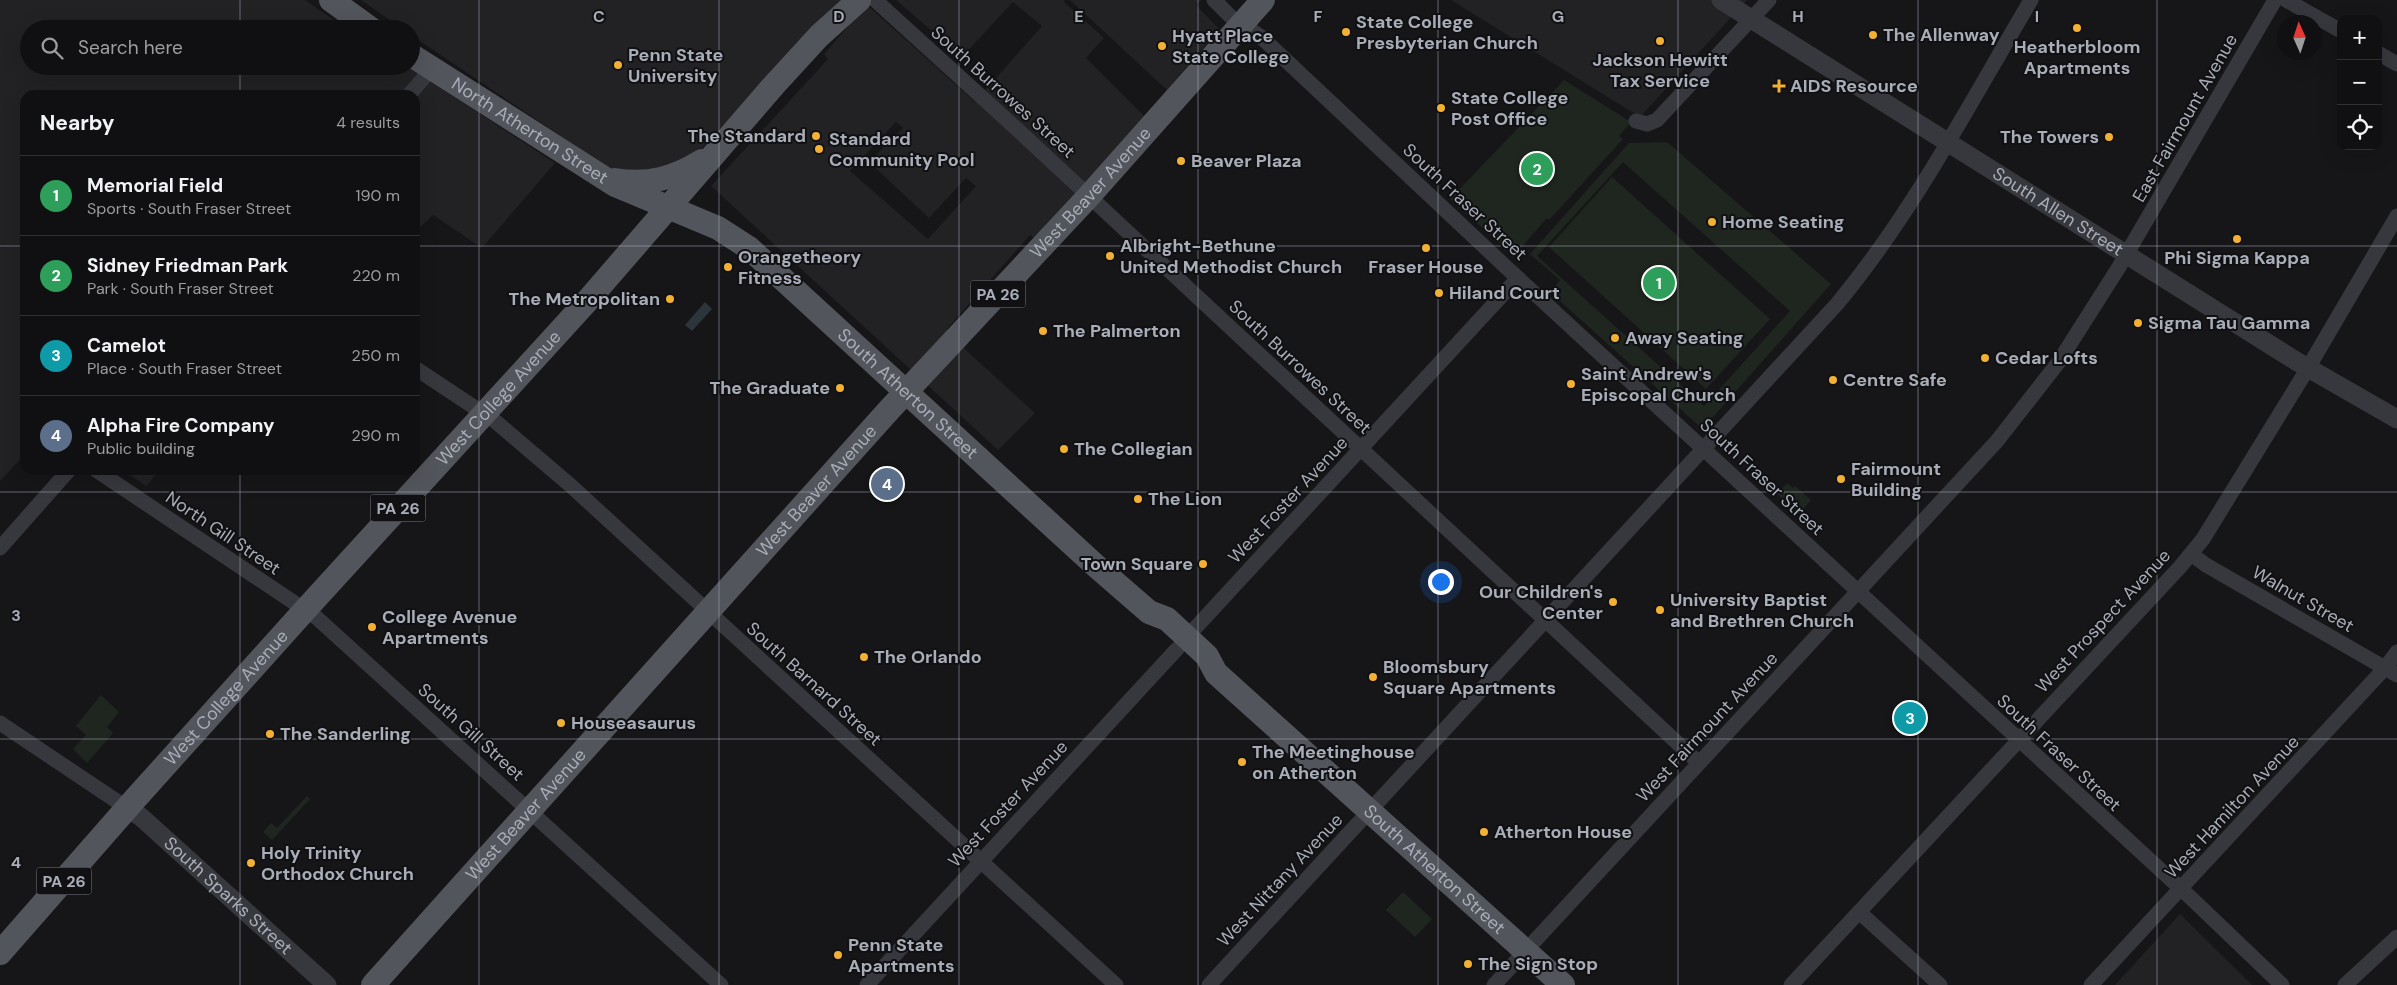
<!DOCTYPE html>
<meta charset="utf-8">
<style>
:root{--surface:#101012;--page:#19191b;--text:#f1f3f6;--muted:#9c9d9f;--line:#303032;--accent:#db2777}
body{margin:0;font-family:"DM Sans",sans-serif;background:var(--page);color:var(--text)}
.controls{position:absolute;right:15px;top:15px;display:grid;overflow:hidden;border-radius:10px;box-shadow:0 5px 20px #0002}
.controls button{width:45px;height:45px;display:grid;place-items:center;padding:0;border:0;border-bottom:1px solid var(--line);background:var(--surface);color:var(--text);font:25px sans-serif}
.compass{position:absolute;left:2277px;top:15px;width:45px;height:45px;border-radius:50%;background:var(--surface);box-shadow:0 5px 20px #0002;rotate:357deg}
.you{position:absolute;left:1440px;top:581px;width:18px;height:18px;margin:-12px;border:4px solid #fff;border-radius:50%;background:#1a73e8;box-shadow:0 0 0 8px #1a73e833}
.badge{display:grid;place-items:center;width:32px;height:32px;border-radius:50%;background:var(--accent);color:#fff;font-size:16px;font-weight:700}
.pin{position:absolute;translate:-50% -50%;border:2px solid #fff;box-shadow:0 1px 5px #0006}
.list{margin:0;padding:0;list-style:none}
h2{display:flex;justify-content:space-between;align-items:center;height:65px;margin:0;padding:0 20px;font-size:21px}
h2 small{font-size:16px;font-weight:400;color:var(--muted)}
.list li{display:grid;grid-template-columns:32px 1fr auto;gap:15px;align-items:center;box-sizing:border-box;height:80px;padding:0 20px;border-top:1px solid var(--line)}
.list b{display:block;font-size:19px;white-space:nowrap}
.list p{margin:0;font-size:16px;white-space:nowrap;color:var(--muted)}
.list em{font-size:16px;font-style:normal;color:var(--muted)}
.icon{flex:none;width:28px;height:28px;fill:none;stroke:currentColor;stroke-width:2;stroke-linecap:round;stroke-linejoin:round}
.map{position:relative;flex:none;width:2397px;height:985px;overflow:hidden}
.search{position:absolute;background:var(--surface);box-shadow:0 5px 20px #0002;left:20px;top:20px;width:400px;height:55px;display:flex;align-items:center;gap:12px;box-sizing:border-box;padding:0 18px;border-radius:28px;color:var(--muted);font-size:19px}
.panel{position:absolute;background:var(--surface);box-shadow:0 5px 20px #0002;left:20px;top:90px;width:400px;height:385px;border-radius:15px}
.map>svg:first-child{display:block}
.built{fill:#222225;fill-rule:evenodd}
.green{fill:#1e261f;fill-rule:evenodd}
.water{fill:#2c353c}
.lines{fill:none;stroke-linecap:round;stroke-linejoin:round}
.minor{stroke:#37383d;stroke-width:15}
.tertiary{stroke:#37383d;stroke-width:19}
.primary{stroke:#53555c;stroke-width:24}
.grid{fill:none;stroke:#a8adb8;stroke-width:1;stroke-opacity:0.55}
.poi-dot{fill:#f2b134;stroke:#111113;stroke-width:2}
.labels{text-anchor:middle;stroke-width:4;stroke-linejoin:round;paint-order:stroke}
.shield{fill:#111113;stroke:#7b7e86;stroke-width:1}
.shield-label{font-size:16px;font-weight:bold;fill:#a8adb8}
.poi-label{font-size:18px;font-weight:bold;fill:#a8adb8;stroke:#111113;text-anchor:start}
.street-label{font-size:18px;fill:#a8adb8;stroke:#111113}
.grid-label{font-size:16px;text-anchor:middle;font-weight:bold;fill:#a8adb8;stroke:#111113;stroke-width:4;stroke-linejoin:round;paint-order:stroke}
</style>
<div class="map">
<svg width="2397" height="985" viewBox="0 0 2397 985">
<rect width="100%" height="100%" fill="#161618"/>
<!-- built -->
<g class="built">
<path d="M0,0h305l42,29h-318v37h378l148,97 -73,85 -49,-33 -18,17v-137h-390v359l-25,27z"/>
<path d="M361,0h481l-155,164 -70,10 -206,-139v-6h-8z"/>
<path d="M896,0h169l-1,2 40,36 -18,20 61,61 -111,121 -6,-5 -83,94 21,23 67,61 -37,37 -287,-264 117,-127 -4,-5 43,-49 108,97 67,-76 -29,-24 -51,55zM896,122l7,6 -34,34 60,56 37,-40 10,8 -48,53 -78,-68z"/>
<path d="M1070,0h131l-5,5 23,24 -52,61z"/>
<path d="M1451,0h296l-107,117z"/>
<path d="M123,470h37l-14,16z"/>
<path d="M2180,914l72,71h-137z"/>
</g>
<!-- green -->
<g class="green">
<path d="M1564,80l67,42 -12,14 4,3 -73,80h-4l-32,37 -64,-57z"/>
<path d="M1667,142l164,142 -126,142h-6l-149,-134 10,-12 -30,-26 99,-111zM1623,162l167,149 -86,95 -167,-150z"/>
<path d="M1612,177l158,142 -64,70 -157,-142z"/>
<path d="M1787,483l6,5 2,-2 16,14 -12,14 -22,-20z"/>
<path d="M101,695l18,17 -12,15 6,6 -26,30 -14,-14 13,-14 -10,-9z"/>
<path d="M307,796l3,3 -38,41 -9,-8 8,-9 6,5z"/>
<path d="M1403,892l29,27 -17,18 -29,-27z"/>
</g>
<!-- water -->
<path class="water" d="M705,302l7,7 -20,22 -7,-6z"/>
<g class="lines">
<!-- minor -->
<g class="minor">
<path d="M875,0l144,131 680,632"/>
<path d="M1214,0l17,17 29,19 247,232 684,630 91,87"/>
<path d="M2286,0l55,31"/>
<path d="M2378,53l19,11"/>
<path d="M409,95l23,-27"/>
<path d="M1636,121l11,3 10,-4 112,-120"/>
<path d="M415,368l80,53 75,64 546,500"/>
<path d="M96,470l221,148 404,367"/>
<path d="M0,548l69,-78"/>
<path d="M2191,554l15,11 191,110"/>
<path d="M1187,637l331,-359"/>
<path d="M0,723l127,85"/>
<path d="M1859,912l81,73"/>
<path d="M867,985l310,-336"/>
<path d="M1209,985l628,-681c77,-93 133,-201 194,-304"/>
<path d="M1494,985l503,-544 61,-78 61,-96 156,-267"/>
<path d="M1791,985l389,-418 23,-28 105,-171 89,-152"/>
<path d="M2091,985l294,-317 12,-16"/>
<path d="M2345,985l52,-48"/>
</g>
<!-- tertiary -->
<g class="tertiary">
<path id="s1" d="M1721,0l575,361 101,58"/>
<path id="s2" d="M127,808l14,9 186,168"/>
</g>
<!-- primary -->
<g class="primary">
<path d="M331,0l40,29"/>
<path id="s3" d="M411,55l204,130 103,43 31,20 347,318 53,46 18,7 40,37 9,17 347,312"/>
<path d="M615,180c33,5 58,-1 87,-19"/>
<path id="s4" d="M0,953l135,-154 170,-189 284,-311 186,-215 44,-48 40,-36"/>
<path id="s5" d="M373,985l516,-575 200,-214 174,-196"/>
</g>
</g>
<!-- grid -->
<path class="grid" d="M240,0v29M479,0v985M719,0v985M959,0v985M1198,0v985M1438,0v985M1678,0v985M1918,0v985M2157,0v985M240,66v29M0,246h25M415,246h1982M240,470v515M0,492h2397M0,739h2397"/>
<!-- markers -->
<g class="poi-dot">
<circle cx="2077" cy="28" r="5"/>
<circle cx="1346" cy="32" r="5"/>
<circle cx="1873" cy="35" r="5"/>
<circle cx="1660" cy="41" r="5"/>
<circle cx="1162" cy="46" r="5"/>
<circle cx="618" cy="65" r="5"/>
<path d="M1776.5 78.5h5v5h5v5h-5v5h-5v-5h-5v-5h5z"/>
<circle cx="1441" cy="108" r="5"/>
<circle cx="816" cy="136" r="5"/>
<circle cx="2109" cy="137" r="5"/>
<circle cx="819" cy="149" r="5"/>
<circle cx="1181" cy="161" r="5"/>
<circle cx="1712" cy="222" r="5"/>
<circle cx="2237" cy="239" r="5"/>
<circle cx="1426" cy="248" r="5"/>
<circle cx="1110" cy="256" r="5"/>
<circle cx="728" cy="267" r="5"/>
<circle cx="1439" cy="293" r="5"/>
<circle cx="670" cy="299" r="5"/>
<circle cx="2138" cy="323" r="5"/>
<circle cx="1043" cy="331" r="5"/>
<circle cx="1615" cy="338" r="5"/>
<circle cx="1985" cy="358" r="5"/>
<circle cx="1833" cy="380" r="5"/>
<circle cx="1571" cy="384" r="5"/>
<circle cx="840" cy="388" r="5"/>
<circle cx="1064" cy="449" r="5"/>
<circle cx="1841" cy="479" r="5"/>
<circle cx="1138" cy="499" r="5"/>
<circle cx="1203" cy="564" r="5"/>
<circle cx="1613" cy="602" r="5"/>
<circle cx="1660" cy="610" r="5"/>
<circle cx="372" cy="627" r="5"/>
<circle cx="864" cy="657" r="5"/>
<circle cx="1373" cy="677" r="5"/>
<circle cx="561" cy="723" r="5"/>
<circle cx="270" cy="734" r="5"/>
<circle cx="1242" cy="762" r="5"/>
<circle cx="1484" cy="832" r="5"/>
<circle cx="251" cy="863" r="5"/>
<circle cx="838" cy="955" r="5"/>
<circle cx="1468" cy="964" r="5"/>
</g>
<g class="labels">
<!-- shield labels -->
<g class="shield">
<rect x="970.5" y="280.5" width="55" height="27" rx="4"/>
<rect x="370.5" y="494.5" width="55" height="27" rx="4"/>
<rect x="36.5" y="867.5" width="55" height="27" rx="4"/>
</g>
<g class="shield-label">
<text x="998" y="300">PA 26</text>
<text x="398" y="514">PA 26</text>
<text x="64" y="887">PA 26</text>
</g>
<!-- poi labels -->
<g class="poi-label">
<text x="1356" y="28">State College<tspan x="1356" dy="21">Presbyterian Church</tspan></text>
<text x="1883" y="41">The Allenway</text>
<text x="1172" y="42">Hyatt Place<tspan x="1172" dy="21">State College</tspan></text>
<text x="2077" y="53" text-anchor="middle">Heatherbloom<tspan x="2077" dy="21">Apartments</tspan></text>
<text x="628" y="61">Penn State<tspan x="628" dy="21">University</tspan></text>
<text x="1660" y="66" text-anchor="middle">Jackson Hewitt<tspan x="1660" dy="21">Tax Service</tspan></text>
<text x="1790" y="92">AIDS Resource</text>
<text x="1451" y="104">State College<tspan x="1451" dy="21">Post Office</tspan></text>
<text x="806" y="142" text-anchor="end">The Standard</text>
<text x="2099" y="143" text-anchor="end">The Towers</text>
<text x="829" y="145">Standard<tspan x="829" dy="21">Community Pool</tspan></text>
<text x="1191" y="167">Beaver Plaza</text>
<text x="1722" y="228">Home Seating</text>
<text x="1120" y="252">Albright-Bethune<tspan x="1120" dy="21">United Methodist Church</tspan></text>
<text x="738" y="263">Orangetheory<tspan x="738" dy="21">Fitness</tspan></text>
<text x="2237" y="264" text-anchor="middle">Phi Sigma Kappa</text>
<text x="1426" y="273" text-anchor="middle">Fraser House</text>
<text x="1449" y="299">Hiland Court</text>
<text x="660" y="305" text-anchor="end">The Metropolitan</text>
<text x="2148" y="329">Sigma Tau Gamma</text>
<text x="1053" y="337">The Palmerton</text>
<text x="1625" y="344">Away Seating</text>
<text x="1995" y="364">Cedar Lofts</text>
<text x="1581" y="380">Saint Andrew's<tspan x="1581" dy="21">Episcopal Church</tspan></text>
<text x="1843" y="386">Centre Safe</text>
<text x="830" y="394" text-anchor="end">The Graduate</text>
<text x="1074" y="455">The Collegian</text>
<text x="1851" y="475">Fairmount<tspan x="1851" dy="21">Building</tspan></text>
<text x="1148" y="505">The Lion</text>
<text x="1193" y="570" text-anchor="end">Town Square</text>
<text x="1603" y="598" text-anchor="end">Our Children's<tspan x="1603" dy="21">Center</tspan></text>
<text x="1670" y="606">University Baptist<tspan x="1670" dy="21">and Brethren Church</tspan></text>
<text x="382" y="623">College Avenue<tspan x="382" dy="21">Apartments</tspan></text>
<text x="874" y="663">The Orlando</text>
<text x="1383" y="673">Bloomsbury<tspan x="1383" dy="21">Square Apartments</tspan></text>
<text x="571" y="729">Houseasaurus</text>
<text x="280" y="740">The Sanderling</text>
<text x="1252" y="758">The Meetinghouse<tspan x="1252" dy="21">on Atherton</tspan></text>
<text x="1494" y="838">Atherton House</text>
<text x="261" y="859">Holy Trinity<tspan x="261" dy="21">Orthodox Church</tspan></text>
<text x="848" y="951">Penn State<tspan x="848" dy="21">Apartments</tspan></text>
<text x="1478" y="970">The Sign Stop</text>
</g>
<!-- street labels -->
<g class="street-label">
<text transform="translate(1003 92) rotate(42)" y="6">South Burrowes Street</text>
<text transform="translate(2185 118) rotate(-60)" y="6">East Fairmount Avenue</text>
<text dy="6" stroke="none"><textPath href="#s3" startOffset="141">North Atherton Street</textPath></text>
<text dy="6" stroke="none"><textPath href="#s5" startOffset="1069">West Beaver Avenue</textPath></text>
<text transform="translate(1465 202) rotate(43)" y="6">South Fraser Street</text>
<text dy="6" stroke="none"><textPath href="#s1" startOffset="398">South Allen Street</textPath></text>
<text transform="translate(1300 367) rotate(43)" y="6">South Burrowes Street</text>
<text dy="6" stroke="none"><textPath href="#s3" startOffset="606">South Atherton Street</textPath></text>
<text dy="6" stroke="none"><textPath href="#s4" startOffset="746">West College Avenue</textPath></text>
<text transform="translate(1762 477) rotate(43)" y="6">South Fraser Street</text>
<text dy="6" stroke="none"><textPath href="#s5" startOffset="664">West Beaver Avenue</textPath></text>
<text transform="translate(1288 500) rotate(-47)" y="6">West Foster Avenue</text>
<text transform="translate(223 533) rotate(34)" y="6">North Gill Street</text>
<text transform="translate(2303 599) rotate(30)" y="6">Walnut Street</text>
<text transform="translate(2103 621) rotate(-47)" y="6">West Prospect Avenue</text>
<text transform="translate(814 684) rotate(42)" y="6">South Barnard Street</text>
<text dy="6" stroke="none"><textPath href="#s4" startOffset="341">West College Avenue</textPath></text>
<text transform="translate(1707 727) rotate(-47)" y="6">West Fairmount Avenue</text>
<text transform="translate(471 732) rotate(42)" y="6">South Gill Street</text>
<text transform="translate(2059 753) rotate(43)" y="6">South Fraser Street</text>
<text transform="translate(1008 804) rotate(-47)" y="6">West Foster Avenue</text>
<text transform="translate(2232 807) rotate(-47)" y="6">West Hamilton Avenue</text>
<text dy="6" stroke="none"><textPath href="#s5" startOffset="229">West Beaver Avenue</textPath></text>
<text dy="6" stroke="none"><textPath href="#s3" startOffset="1318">South Atherton Street</textPath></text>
<text transform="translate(1280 880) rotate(-47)" y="6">West Nittany Avenue</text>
<text dy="6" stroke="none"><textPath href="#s2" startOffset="134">South Sparks Street</textPath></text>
</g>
</g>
<g class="grid-label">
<text x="599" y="22">C</text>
<text x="839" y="22">D</text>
<text x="1079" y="22">E</text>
<text x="1318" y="22">F</text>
<text x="1558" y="22">G</text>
<text x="1798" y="22">H</text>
<text x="2037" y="22">I</text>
<text x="16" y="621">3</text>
<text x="16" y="868">4</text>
</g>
</svg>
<div class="controls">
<button>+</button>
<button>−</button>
<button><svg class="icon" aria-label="locate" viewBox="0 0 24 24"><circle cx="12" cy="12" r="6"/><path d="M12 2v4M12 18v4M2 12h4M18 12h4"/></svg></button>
</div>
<svg class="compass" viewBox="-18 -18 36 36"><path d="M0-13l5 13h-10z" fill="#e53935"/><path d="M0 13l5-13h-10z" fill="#9c9d9f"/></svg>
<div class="you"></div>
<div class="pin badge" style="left:1659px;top:283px;background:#2e9e5b">1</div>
<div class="pin badge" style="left:1537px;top:169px;background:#2e9e5b">2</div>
<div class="pin badge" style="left:1910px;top:718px;background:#0f9aa8">3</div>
<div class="pin badge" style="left:887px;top:484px;background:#5c6f8a">4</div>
<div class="search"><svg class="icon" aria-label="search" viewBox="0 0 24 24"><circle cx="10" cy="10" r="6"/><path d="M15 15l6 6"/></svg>Search here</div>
<section class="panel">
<h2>Nearby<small>4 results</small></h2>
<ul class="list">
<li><span class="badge" style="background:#2e9e5b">1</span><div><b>Memorial Field</b><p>Sports · South Fraser Street</p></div><em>190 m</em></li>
<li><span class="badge" style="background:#2e9e5b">2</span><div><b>Sidney Friedman Park</b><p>Park · South Fraser Street</p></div><em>220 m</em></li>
<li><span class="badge" style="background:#0f9aa8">3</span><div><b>Camelot</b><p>Place · South Fraser Street</p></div><em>250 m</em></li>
<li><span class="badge" style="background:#5c6f8a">4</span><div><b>Alpha Fire Company</b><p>Public building</p></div><em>290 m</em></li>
</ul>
</section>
</div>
